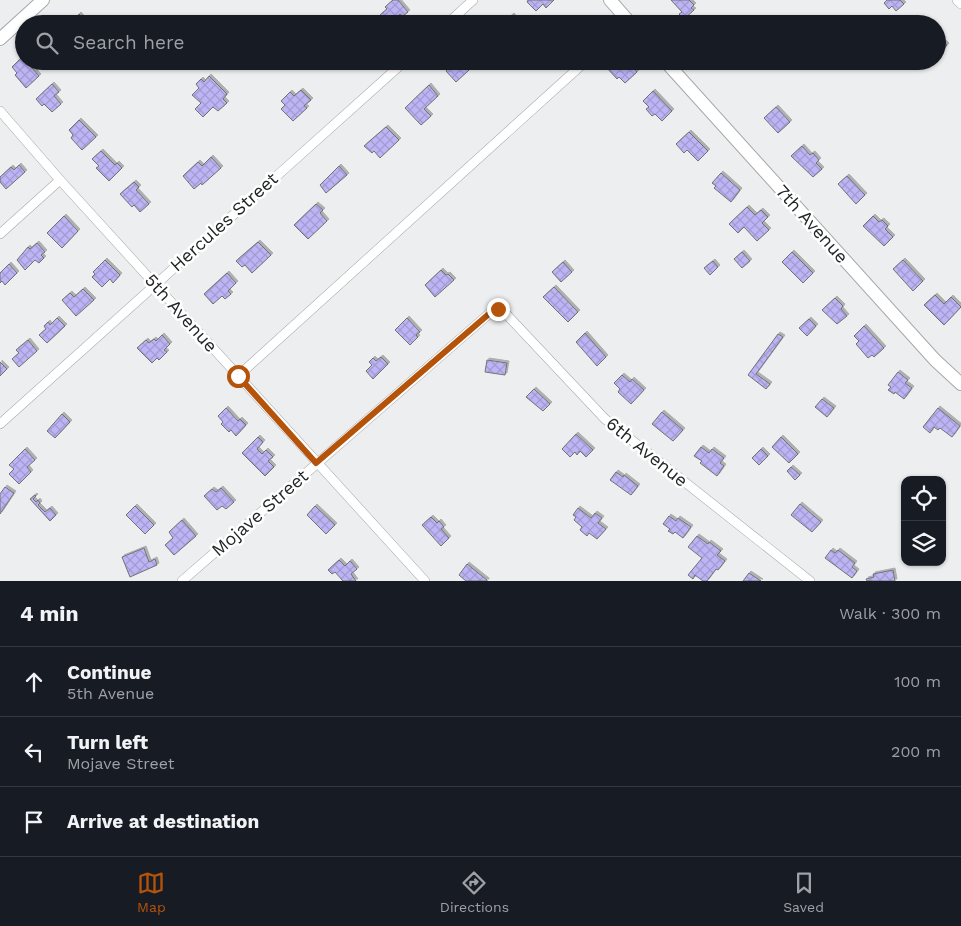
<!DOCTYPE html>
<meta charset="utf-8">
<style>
:root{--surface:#171b24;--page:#20242c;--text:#f1f3f6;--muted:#9ea1a6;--line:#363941;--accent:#b45309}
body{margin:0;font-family:"Work Sans",sans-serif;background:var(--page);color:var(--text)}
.controls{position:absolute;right:15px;bottom:15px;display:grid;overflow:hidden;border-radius:10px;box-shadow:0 1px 4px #0004}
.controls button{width:45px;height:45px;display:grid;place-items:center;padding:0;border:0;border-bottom:1px solid var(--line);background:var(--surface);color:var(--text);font:25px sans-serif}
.stop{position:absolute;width:15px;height:15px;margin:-11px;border:4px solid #b45309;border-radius:50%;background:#fff}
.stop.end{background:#b45309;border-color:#fff;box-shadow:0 1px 5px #0008}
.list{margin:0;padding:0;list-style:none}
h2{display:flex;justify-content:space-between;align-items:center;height:65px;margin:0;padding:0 20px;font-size:21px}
h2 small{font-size:16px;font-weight:400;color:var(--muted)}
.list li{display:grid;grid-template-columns:32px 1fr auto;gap:15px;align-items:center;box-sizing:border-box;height:70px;padding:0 20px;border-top:1px solid var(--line)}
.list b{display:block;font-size:19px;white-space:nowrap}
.list p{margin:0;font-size:16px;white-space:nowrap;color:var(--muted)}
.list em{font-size:16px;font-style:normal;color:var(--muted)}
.icon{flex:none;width:28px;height:28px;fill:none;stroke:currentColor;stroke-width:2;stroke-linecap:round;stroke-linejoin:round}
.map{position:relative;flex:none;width:961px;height:581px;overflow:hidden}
.search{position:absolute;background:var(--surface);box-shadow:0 1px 4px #0004;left:15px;right:15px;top:15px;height:55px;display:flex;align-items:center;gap:12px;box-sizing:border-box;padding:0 18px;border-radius:28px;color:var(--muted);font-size:19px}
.sheet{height:275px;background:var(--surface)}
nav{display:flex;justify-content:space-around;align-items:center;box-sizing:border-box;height:70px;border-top:1px solid var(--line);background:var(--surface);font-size:14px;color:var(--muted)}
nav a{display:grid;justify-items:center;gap:2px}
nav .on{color:var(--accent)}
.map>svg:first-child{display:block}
.building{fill:url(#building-cross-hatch);stroke:#727273;filter:url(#shadow)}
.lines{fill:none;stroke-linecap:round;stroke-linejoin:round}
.street-casing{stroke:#a7a8a9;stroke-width:10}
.secondary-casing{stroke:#a7a8a9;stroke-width:14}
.street{stroke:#fff;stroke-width:9}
.secondary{stroke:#fff;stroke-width:12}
.route{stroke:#b45309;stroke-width:6}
.labels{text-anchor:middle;stroke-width:5;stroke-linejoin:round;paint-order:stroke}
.street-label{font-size:18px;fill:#242525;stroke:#fff}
</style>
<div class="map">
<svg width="961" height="581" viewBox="0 0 961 581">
<defs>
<pattern id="building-cross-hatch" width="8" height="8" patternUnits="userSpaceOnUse" patternTransform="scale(1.25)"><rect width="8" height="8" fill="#bdb4f5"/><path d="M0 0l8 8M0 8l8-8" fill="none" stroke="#a29bd2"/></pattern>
<filter id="shadow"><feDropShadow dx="2" dy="-2" stdDeviation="0" flood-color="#0004"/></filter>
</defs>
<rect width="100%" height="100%" fill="#edeeef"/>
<!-- building -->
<g class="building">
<path d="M393,0h5l10,12 -5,4 -3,-2 -12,10 -8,-9 7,-6 -2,-2z"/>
<path d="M528,0h26l-8,8 -3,-4 -7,7 -9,-9z"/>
<path d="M671,0h18l5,5 -3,3 3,2 -10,9 -5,-5 3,-2z"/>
<path d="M887,0h13l4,4 -8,7 -4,-5 -3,3 -5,-6z"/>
<path d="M79,14l9,10h-22l4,-4 2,2z"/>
<path d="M512,15l8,9h-18z"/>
<path d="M937,35l10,10 -7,8 -3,-3z"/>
<path d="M22,57l2,4h2l13,15 -13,12 -11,-13 2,-2 -5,-6z"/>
<path d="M338,61h11l-6,6z"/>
<path d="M457,61l16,1 -6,5 2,3 -13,12 -10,-11z"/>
<path d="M605,61h23l9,11 -12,11 -6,-6 -2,2 -10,-11 2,-3z"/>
<path d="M209,76l18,18 -4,5 4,4 -9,8 -5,-4 -10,10 -8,-8 6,-6 -9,-8 7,-7 -3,-4 5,-5 3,3z"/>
<path d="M52,84l7,8 -5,4 7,8 -9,8 -8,-8 -2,2 -6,-7z"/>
<path d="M429,85l9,11 -14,13 7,7 -10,9 -16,-17z"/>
<path d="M301,90l10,10 -7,6 3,2 -14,13 -12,-12 4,-4 -4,-4 9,-9 4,4z"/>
<path d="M653,91l19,20 -10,10 -7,-7 -3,2 -6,-7 3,-2 -6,-6z"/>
<path d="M776,107l14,15 -12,11 -14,-15z"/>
<path d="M79,120l17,17 -14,13 -11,-12 2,-3 -4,-5z"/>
<path d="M386,127l13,13 -19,18 -6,-7 -2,2 -8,-7z"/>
<path d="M689,132l19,19 -10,10 -11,-11 -3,3 -8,-9z"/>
<path d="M802,146l8,9 3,-2 6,7 -3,3 6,6 -9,8 -22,-21z"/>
<path d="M101,151l14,14 2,-2 5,5 -13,13 -13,-13 3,-2 -7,-7z"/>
<path d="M211,157l10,11 -19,17 -1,-2 -7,6 -11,-13 15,-14 4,4z"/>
<path d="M19,165l6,7 -19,17 -6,-7v-5l11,-10 3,3z"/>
<path d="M339,166l8,9 -21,18 -6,-8z"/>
<path d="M721,173l19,17 -9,12 -17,-14 2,-2 -4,-3z"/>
<path d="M847,176l18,19 -9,9 -18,-20z"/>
<path d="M134,182l5,5 -3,3 13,14 -9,8 -6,-7 -2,2 -12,-13z"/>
<path d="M316,204l7,6 -3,3 7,8 -19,18 -14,-14z"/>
<path d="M747,207l8,8 6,-5 7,7 -6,6 7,7 -12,11 -13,-14 -6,6 -9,-9z"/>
<path d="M64,216l14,15 -16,17 -15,-15z"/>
<path d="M873,216l6,6 3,-2 6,6 -3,3 8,8 -9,9 -21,-20z"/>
<path d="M258,242l13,13 -19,18 -7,-8 -3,2 -6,-6z"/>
<path d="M37,243l8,9 -4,3 3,3 -5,5 -4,-3 -10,10 -8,-10 11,-13 2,2z"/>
<path d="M742,252l8,9 -8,7 -8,-9z"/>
<path d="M792,252l21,21 -10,10 -21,-21z"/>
<path d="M105,260l15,15 -7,8 -3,-4 -8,8 -10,-10 3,-3 -2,-2z"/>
<path d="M903,260l20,21 -10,10 -20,-22z"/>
<path d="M713,261l5,6 -8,8 -6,-7z"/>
<path d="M563,262l9,10 -11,10 -9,-10z"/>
<path d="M9,264l8,9 -12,12 -3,-4 -2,2v-10z"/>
<path d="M441,270l5,5 2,-1 6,6 -19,17 -10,-12z"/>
<path d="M227,273l9,10 -8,8 3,3 -6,5 -3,-3 -9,8 -9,-10z"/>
<path d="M554,287l24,25 -10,10 -25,-25z"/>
<path d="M83,289l11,11 -18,16 -14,-16 8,-7 4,4z"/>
<path d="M935,295l9,9 7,-7 10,10 -17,18 -20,-20z"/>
<path d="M835,298l8,8 -2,3 6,7 -10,8 -15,-14z"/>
<path d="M57,318l8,8 -18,17 -8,-8 7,-6 -2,-3 4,-4 2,3z"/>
<path d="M407,318l13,14 -4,3 2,2 -8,8 -15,-15z"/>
<path d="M809,319l7,7 -9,10 -8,-8z"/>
<path d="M864,326l20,22 -10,9 -2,-2 -4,3 -12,-14 3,-3 -5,-5z"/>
<path d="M585,333l21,24 -9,9 -21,-24z"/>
<path d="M778,334l5,3 -27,37 14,10 -4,5 -18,-14z"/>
<path d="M162,335l8,9 -6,6 3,2 -8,8 -2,-2 -5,5 -15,-15 9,-8 3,3 5,-4 2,2z"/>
<path d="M28,340l9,11 -18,16 -7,-8 7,-6 -3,-3z"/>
<path d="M381,357l7,7 -15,15 -7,-8 6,-6 -3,-3 4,-4 3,3z"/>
<path d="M487,360l20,3 -2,12 -20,-3z"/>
<path d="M0,362l7,7 -7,7z"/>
<path d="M898,372l10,8 -3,3 7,5 -8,11 -9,-7 -1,2 -6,-4 3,-3 -3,-2z"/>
<path d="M622,375l8,7 2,-3 12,11 -13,14 -13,-12 2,-3 -6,-6z"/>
<path d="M534,389l16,15 -7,7 -17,-14z"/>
<path d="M822,399l12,9 -7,9 -12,-10z"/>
<path d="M226,408l12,13 2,-2 6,6 -10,11 -5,-6 -2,2 -8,-8 2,-2 -5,-6z"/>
<path d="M938,408l22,18 -8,11 -12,-9 -2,2 -4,-3 -4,6 -7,-6z"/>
<path d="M662,412l21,18 -10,11 -21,-17z"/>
<path d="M62,414l8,8 -15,16 -8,-7z"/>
<path d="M576,434l17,16 -7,7 -6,-6 -3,4 -2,-3 -5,5 -8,-8z"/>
<path d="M258,437l5,5 -6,7 5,5 4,-4 7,7 -5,4 6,6 -9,9 -23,-23z"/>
<path d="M781,437l17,17 -9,9 -17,-16z"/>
<path d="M701,447l8,6 3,-4 12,9 -4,5 4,3 -7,10 -17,-13 2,-2 -8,-5z"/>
<path d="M25,449l10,11 -8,7 4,5 -12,12 -10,-10 5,-5 -5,-4z"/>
<path d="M761,449l7,7 -9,9 -7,-7z"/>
<path d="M791,467l9,8 -5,5 -8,-9z"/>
<path d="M616,472l7,5 1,-2 14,11 -7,9 -21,-15z"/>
<path d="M5,487l9,6 -14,21v-20z"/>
<path d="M221,488l13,14 -8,7 -4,-3 -5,4 -13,-14 8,-7 4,3z"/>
<path d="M35,495l1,1 -3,3 3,3 2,-2 2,3 -2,2 7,7 5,-4 6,7 -6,6 -20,-22z"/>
<path d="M800,504l21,18 -9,10 -21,-17z"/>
<path d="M135,506l19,19 -9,9 -19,-19z"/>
<path d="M315,506l20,19 -9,9 -19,-19z"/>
<path d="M578,508l13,10 4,-5 7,5 -4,5 8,6 -9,10 -8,-6 -2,3 -7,-6 2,-3 -8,-7 2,-3 -3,-2z"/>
<path d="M669,516l7,5 2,-3 13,9 -8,11 -8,-6 -2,2 -5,-3 2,-2 -7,-5z"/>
<path d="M431,517l6,6 2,-2 5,6 -3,2 8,9 -8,8 -19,-21z"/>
<path d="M182,520l14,16 -22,19 -9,-10 8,-7 -4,-6z"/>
<path d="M697,536l11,8 1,-2 12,9 -4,4 8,6 -7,9 -2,-1 -9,12h-4l-8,-6 -2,4 -5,-4 14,-17 -14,-11z"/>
<path d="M144,548l5,14 6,-3 2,6 -27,12 -8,-20z"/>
<path d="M831,550l4,3 3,-3 17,13 -3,4 5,4 -5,7 -27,-20z"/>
<path d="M339,560l6,6 5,-5 7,8 -6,5 5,7h-13l-8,-9 -3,2 -4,-4z"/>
<path d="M467,564l20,16v1h-21l-7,-6z"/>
<path d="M893,570l2,11h-28l-1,-2 8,-2 -1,-3z"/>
<path d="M749,573l12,8h-18z"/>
</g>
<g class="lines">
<defs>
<g id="street">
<path d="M957,0l4,4"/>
<path d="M447,24l26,-24"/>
<path d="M0,111l60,69 365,401"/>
<path d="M0,234l60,-54"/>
<path d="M238,376l348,-315"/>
<path d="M0,424l405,-363"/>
<path d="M182,581l308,-268 8,-4 9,6 98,104 205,162"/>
</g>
<g id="secondary">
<path d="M610,0l21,24"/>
<path d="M0,39l43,-39"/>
<path d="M665,61l270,299 26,24"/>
</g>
</defs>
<!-- street casing -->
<use href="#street" class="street-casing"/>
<!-- secondary casing -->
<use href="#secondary" class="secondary-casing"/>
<!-- street -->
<use href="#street" class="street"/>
<!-- secondary -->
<use href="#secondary" class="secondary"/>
</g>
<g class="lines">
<!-- route -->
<path class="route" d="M238,376l78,87 174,-150 8,-4"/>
</g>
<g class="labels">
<!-- street labels -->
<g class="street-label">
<text transform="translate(224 222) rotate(-42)" y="6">Hercules Street</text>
<text transform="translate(812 224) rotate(48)" y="6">7th Avenue</text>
<text transform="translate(181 313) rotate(48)" y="6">5th Avenue</text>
<text transform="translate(647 452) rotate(39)" y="6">6th Avenue</text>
<text transform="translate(260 513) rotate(-41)" y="6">Mojave Street</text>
</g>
</g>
</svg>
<div class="controls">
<button><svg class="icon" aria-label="locate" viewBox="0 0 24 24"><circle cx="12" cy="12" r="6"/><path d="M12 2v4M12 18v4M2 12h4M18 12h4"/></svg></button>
<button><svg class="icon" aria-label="layers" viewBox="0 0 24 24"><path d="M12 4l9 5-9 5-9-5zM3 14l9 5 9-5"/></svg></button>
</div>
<div class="stop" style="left:238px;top:376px"></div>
<div class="stop end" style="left:498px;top:309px"></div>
<div class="search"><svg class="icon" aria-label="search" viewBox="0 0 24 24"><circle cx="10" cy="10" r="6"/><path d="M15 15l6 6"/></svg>Search here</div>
</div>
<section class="sheet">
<h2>4 min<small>Walk · 300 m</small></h2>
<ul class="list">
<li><svg class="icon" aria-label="ahead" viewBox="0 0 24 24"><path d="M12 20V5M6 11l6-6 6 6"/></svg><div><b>Continue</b><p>5th Avenue</p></div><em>100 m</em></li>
<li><svg class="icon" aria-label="left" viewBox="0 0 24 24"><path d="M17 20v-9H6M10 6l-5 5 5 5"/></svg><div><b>Turn left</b><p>Mojave Street</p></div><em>200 m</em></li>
<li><svg class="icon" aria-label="arrive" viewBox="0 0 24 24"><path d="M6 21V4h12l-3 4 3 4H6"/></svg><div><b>Arrive at destination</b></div></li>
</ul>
</section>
<nav>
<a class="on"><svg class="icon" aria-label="map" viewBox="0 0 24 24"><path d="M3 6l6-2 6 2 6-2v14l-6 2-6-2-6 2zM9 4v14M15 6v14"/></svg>Map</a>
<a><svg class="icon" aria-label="directions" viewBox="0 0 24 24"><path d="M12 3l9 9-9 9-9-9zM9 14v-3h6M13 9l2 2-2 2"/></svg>Directions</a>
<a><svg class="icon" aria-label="saved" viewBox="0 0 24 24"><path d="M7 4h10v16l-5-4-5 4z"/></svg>Saved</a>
</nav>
